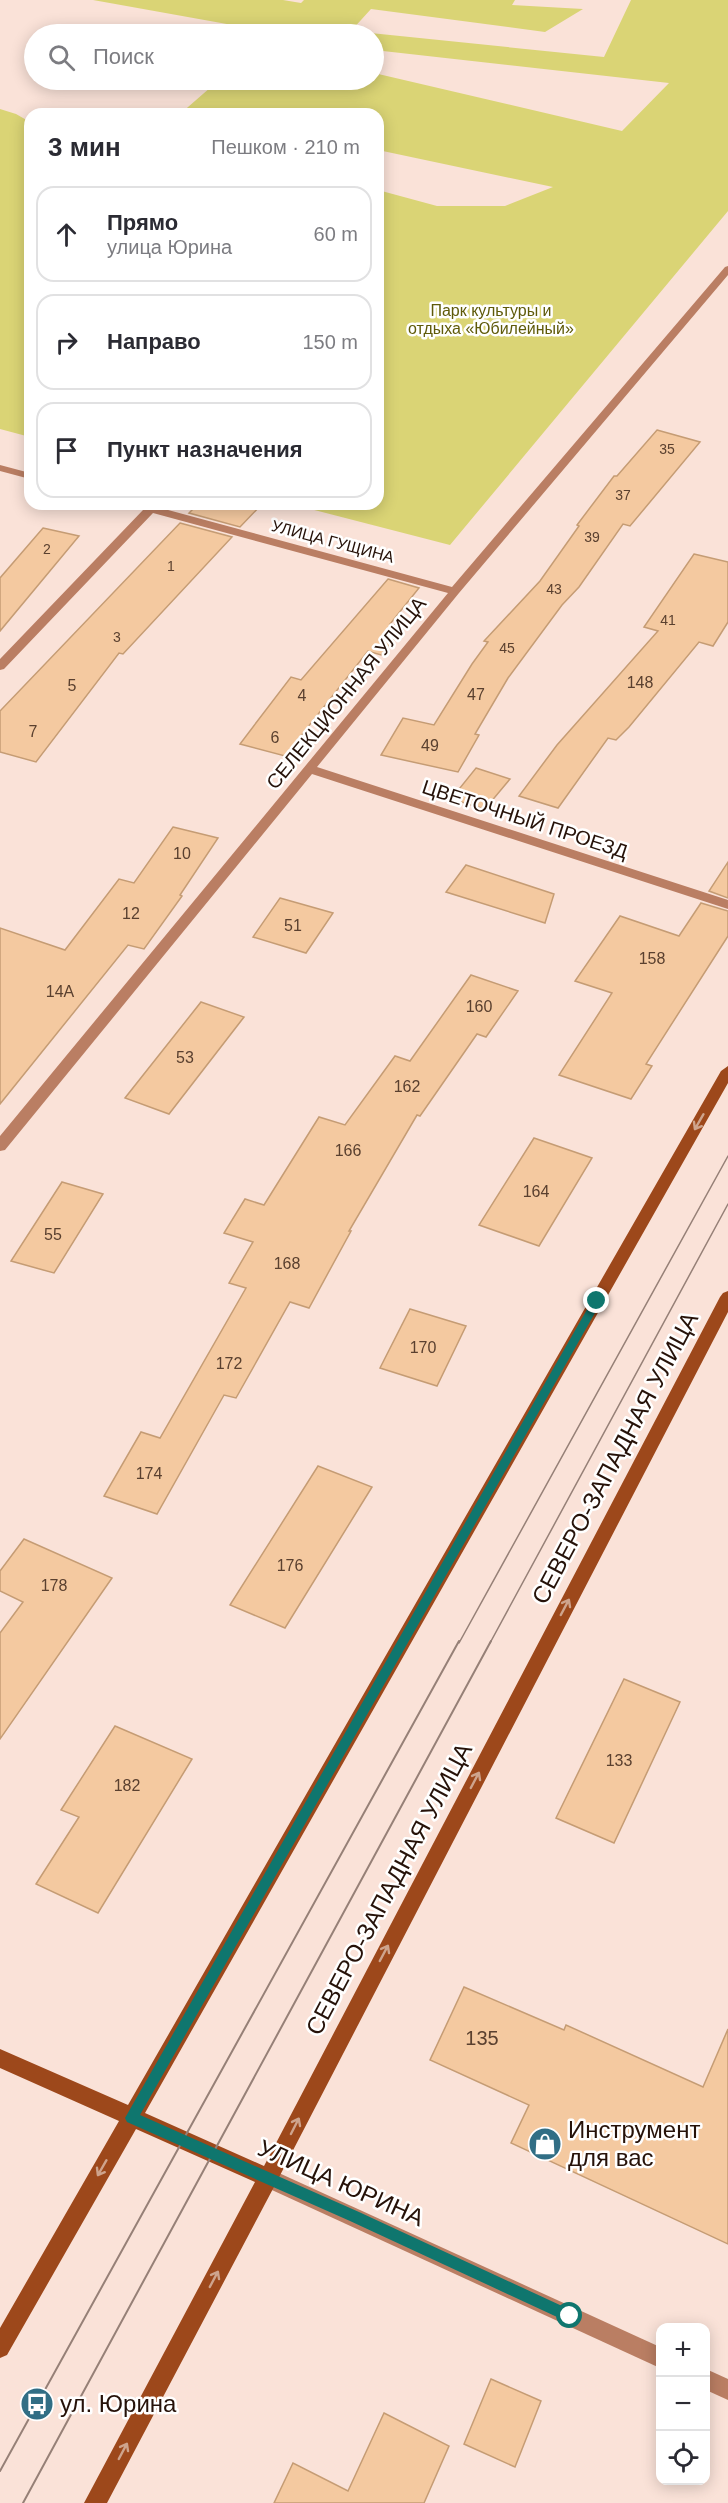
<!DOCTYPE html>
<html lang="ru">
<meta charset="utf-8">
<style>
:root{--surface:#fff;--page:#f7f7f7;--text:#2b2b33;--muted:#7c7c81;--line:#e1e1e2}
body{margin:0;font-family:Arial,sans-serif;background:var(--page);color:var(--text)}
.controls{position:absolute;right:18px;bottom:18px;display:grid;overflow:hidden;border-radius:12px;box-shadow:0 3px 15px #0003}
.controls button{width:54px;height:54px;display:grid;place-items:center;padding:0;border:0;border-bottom:2px solid var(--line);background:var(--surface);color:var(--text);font:30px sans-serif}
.stop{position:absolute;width:18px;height:18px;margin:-14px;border:4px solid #0f766e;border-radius:50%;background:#fff}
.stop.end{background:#0f766e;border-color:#fff;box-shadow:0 2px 6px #0008}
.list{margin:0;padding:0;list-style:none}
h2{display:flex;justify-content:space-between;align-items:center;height:78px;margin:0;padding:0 24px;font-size:26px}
h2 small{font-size:20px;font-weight:400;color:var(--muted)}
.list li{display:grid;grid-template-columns:39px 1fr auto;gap:18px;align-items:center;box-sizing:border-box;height:96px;margin:0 12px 12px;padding:0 12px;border:2px solid var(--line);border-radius:18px}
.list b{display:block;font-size:22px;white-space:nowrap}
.list p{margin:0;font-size:20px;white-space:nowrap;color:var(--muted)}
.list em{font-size:20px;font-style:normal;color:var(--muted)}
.icon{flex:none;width:33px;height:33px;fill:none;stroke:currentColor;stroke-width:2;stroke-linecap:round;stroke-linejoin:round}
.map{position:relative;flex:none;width:728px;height:2503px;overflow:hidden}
.search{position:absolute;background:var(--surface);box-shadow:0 3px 15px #0003;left:24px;top:24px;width:360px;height:66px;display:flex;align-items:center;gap:15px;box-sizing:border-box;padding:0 21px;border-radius:33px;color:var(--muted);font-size:22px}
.panel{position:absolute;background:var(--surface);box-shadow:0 3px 15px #0003;left:24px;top:108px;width:360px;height:402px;border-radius:18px}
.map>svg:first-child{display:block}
.green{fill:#dad475}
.building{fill:#f4c9a0;stroke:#c59c74;stroke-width:1.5}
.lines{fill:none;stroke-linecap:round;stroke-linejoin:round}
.minor{fill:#ba7e63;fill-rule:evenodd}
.tertiary{fill:#ba7e63;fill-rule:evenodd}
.secondary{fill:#9d481b;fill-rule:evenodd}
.tram-far1{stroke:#968077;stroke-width:1.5}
.tram{stroke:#968077;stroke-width:2}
.oneway{stroke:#cea48d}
.route{fill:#0f766e}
.labels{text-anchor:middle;stroke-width:5;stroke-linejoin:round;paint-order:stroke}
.far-number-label{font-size:14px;fill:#5a402f}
.far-park-label{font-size:16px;fill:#5f5a09;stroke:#fff}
.far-street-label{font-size:16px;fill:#261209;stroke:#fff}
.number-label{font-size:16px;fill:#5a402f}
.street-label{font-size:20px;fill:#261209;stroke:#fff}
.near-number-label{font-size:20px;fill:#5a402f}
.near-street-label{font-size:24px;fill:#261209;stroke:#fff}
.near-poi-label{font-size:24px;fill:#261209;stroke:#fff;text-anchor:start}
</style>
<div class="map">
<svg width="728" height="2503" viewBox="0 0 728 2503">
<rect width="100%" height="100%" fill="#fae2d8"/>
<!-- green -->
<g class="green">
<path d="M93,0h190l18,3 3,-3h211l-3,5 71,4 -38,23 -174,-23 -20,22 253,26 27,-57h97v211l-278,334 -159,-41h87v-314l59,16h68l48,-19 -175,-37v-36h-198l39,-34h155v-7l248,58 47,-48 -295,-33v-16h-104l2,-2z"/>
<path d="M0,109l16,5 14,8v315l-30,-8z"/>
</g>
<!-- building -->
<g class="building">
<path d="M657,430l43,12 -70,84 -7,-2 -44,63 -17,18 -54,73 -33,56 4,1 -21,37 -77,-17 22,-37 31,7 38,-61 16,-22 -4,-1 56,-60 39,-55 -2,-1 37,-49h3z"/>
<path d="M198,504h64l-22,23 -51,-14z"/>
<path d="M180,523l52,14 -109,117 -4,-1 -83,109 -36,-10v-41z"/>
<path d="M43,528l36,8 -79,95v-53z"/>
<path d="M694,554l34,8v60l-15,24 -14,-4 -70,85 -13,13 -8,-2 -50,70 -39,-12 38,-51 101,-114 -14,-4z"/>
<path d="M388,579l31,9 -29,36 14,4 -23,27 -13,-4 -83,105 -45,-12 51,-67 10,3z"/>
<path d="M476,768l34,11 -25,30 -34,-10z"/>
<path d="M173,827l45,11 -38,57 2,1 -38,53 -16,-4 -128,159v-176l65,22 54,-71 15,4z"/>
<path d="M728,862v36l-19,-7z"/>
<path d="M466,865l88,29 -9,29 -99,-31z"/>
<path d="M280,898l53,15 -27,40 -53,-16z"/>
<path d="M701,903l27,8v25l-82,128 6,2 -21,33 -72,-24 53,-82 -37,-12 45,-65 59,20z"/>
<path d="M471,975l47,16 -32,46 -9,-3 -57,82 -3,-1 -68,116h2l-42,77 -19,-6 -54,96 -12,-3 -67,119 -53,-18 37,-64 19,6 86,-150 -17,-5 24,-41 -29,-9 21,-34 19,6 55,-88 26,8 50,-69 15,5z"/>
<path d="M201,1002l43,15 -75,97 -44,-16z"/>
<path d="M534,1138l58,20 -53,88 -60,-21z"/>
<path d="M62,1182l41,12 -49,79 -43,-12z"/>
<path d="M410,1309l56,17 -29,60 -57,-18z"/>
<path d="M318,1466l54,21 -87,141 -55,-23z"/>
<path d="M24,1539l88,39 -112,161v-106l23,-31 -23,-11v-20z"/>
<path d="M624,1679l56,23 -66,141 -58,-25z"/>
<path d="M115,1726l77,33 -94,154 -62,-29 43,-67 -18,-7z"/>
<path d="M464,1987l100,43 2,-5 137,62 25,-58v215l-217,-101 18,-38 -99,-45z"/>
<path d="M491,2379l50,22 -26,66 -51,-23z"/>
<path d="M384,2413l65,33 -25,57h-150l19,-40 55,28z"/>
</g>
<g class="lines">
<!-- minor -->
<g class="minor">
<path d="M728,266v9l-269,318 -142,174 411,133v9l-416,-135 -307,376 -5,1v-15l448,-543 -295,-80 -149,156 -4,1v-11l143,-149 -16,-6h19l306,83 273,-320z"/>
<path d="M0,465l30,8v6l-30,-8z"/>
</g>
<!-- tertiary -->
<g class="tertiary">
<path d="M268,2168l392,179v21l-399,-183 -3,-7 3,-7z"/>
<path d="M706,2369l22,10v21l-22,-10z"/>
</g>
<!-- secondary -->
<path class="secondary" d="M728,1066v17l-583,1030 119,53 456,-869 3,-4 5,-2v21l-453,873 -168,318h-23l171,-321 -119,-53 -129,226 -7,3v-30l119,-207 -119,-53v-19l128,56 593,-1034z"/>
<!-- tram-far1 -->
<g class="tram-far1">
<path d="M459,1643l269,-487"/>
<path d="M490,1643l238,-439"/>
</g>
<!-- tram -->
<g class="tram">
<path d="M0,2471l459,-830"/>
<path d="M23,2503l468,-862"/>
</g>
</g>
<!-- one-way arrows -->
<defs><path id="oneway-shaft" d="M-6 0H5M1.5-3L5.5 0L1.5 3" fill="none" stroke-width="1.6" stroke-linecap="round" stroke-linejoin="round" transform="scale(1.5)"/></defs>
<g class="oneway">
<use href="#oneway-shaft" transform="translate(699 1122) rotate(120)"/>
<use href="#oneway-shaft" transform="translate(565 1607) rotate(-62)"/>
<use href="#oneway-shaft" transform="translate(475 1780) rotate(-62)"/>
<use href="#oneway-shaft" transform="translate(384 1953) rotate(-62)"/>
<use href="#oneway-shaft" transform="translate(295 2126) rotate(-63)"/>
<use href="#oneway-shaft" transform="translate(102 2168) rotate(120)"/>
<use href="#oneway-shaft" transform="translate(214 2279) rotate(-62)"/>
<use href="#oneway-shaft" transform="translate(123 2451) rotate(-62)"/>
</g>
<!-- route -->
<path class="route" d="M597,1297l5,4 -2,3 -460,811 219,97 216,100 2,4 -2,5 -5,2 -220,-102 -223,-99 -2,-4 468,-819z"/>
<!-- icons -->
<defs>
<symbol id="shop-disc" viewBox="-11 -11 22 22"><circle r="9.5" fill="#316e85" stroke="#fff"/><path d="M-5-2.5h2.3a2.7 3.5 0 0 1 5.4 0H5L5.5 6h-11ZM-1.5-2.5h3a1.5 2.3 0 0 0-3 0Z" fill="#fff"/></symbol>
<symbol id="bus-disc" viewBox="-11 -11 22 22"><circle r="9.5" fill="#316e85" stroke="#fff"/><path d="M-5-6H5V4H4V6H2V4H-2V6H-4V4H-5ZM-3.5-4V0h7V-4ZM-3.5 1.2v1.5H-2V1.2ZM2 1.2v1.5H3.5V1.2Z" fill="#fff"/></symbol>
</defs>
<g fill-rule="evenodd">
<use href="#shop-disc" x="526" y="2125" width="38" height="38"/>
<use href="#bus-disc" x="18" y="2385" width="38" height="38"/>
</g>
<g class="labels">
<!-- far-number labels -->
<g class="far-number-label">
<text x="667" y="454">35</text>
<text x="623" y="500">37</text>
<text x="592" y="542">39</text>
<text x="47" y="554">2</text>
<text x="171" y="571">1</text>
<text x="554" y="594">43</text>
<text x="668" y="625">41</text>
<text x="117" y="642">3</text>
<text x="507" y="653">45</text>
</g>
<!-- far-park labels -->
<g class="far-park-label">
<text x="491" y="316">Парк культуры и<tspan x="491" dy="18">отдыха «Юбилейный»</tspan></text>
</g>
<!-- far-street labels -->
<g class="far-street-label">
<text transform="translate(333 541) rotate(15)" y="6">УЛИЦА ГУЩИНА</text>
</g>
<!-- number labels -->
<g class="number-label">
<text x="640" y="688">148</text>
<text x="72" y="691">5</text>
<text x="476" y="700">47</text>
<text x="302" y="701">4</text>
<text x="33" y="737">7</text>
<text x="275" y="743">6</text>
<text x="430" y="751">49</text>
<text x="182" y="859">10</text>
<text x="131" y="919">12</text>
<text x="293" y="931">51</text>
<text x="652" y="964">158</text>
<text x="60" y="997">14А</text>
<text x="479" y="1012">160</text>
<text x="185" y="1063">53</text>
<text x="407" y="1092">162</text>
<text x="348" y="1156">166</text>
<text x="536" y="1197">164</text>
<text x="53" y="1240">55</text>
<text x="287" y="1269">168</text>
<text x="423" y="1353">170</text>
<text x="229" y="1369">172</text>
<text x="149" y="1479">174</text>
<text x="290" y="1571">176</text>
<text x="54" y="1591">178</text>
<text x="619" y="1766">133</text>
<text x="127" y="1791">182</text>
</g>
<!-- street labels -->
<g class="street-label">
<text transform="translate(346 693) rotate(-51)" y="7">СЕЛЕКЦИОННАЯ УЛИЦА</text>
<text transform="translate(525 819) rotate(18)" y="7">ЦВЕТОЧНЫЙ ПРОЕЗД</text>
</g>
<!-- near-number labels -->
<g class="near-number-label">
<text x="482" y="2045">135</text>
</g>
<!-- near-street labels -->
<g class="near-street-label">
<text transform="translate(615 1458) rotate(-62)" y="8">СЕВЕРО-ЗАПАДНАЯ УЛИЦА</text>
<text transform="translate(389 1889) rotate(-62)" y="8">СЕВЕРО-ЗАПАДНАЯ УЛИЦА</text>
<text transform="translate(341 2183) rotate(24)" y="8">УЛИЦА ЮРИНА</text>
</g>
<!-- near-poi labels -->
<g class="near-poi-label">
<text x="568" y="2138">Инструмент<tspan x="568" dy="28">для вас</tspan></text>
<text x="60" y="2412">ул. Юрина</text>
</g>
</g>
</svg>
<div class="controls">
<button>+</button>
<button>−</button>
<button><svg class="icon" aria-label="locate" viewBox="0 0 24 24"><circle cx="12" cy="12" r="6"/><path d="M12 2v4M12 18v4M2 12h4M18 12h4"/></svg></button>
</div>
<div class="stop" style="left:570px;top:2316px"></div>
<div class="stop end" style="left:597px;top:1301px"></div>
<div class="search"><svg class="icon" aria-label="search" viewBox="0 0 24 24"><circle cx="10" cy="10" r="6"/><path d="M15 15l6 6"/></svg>Поиск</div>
<section class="panel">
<h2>3 мин<small>Пешком · 210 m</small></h2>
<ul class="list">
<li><svg class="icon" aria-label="ahead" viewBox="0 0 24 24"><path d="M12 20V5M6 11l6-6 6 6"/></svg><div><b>Прямо</b><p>улица Юрина</p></div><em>60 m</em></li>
<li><svg class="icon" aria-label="right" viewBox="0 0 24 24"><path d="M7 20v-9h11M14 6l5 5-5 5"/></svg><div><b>Направо</b></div><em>150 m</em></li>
<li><svg class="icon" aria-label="arrive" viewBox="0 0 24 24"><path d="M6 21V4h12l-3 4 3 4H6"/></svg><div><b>Пункт назначения</b></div></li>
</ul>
</section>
</div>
